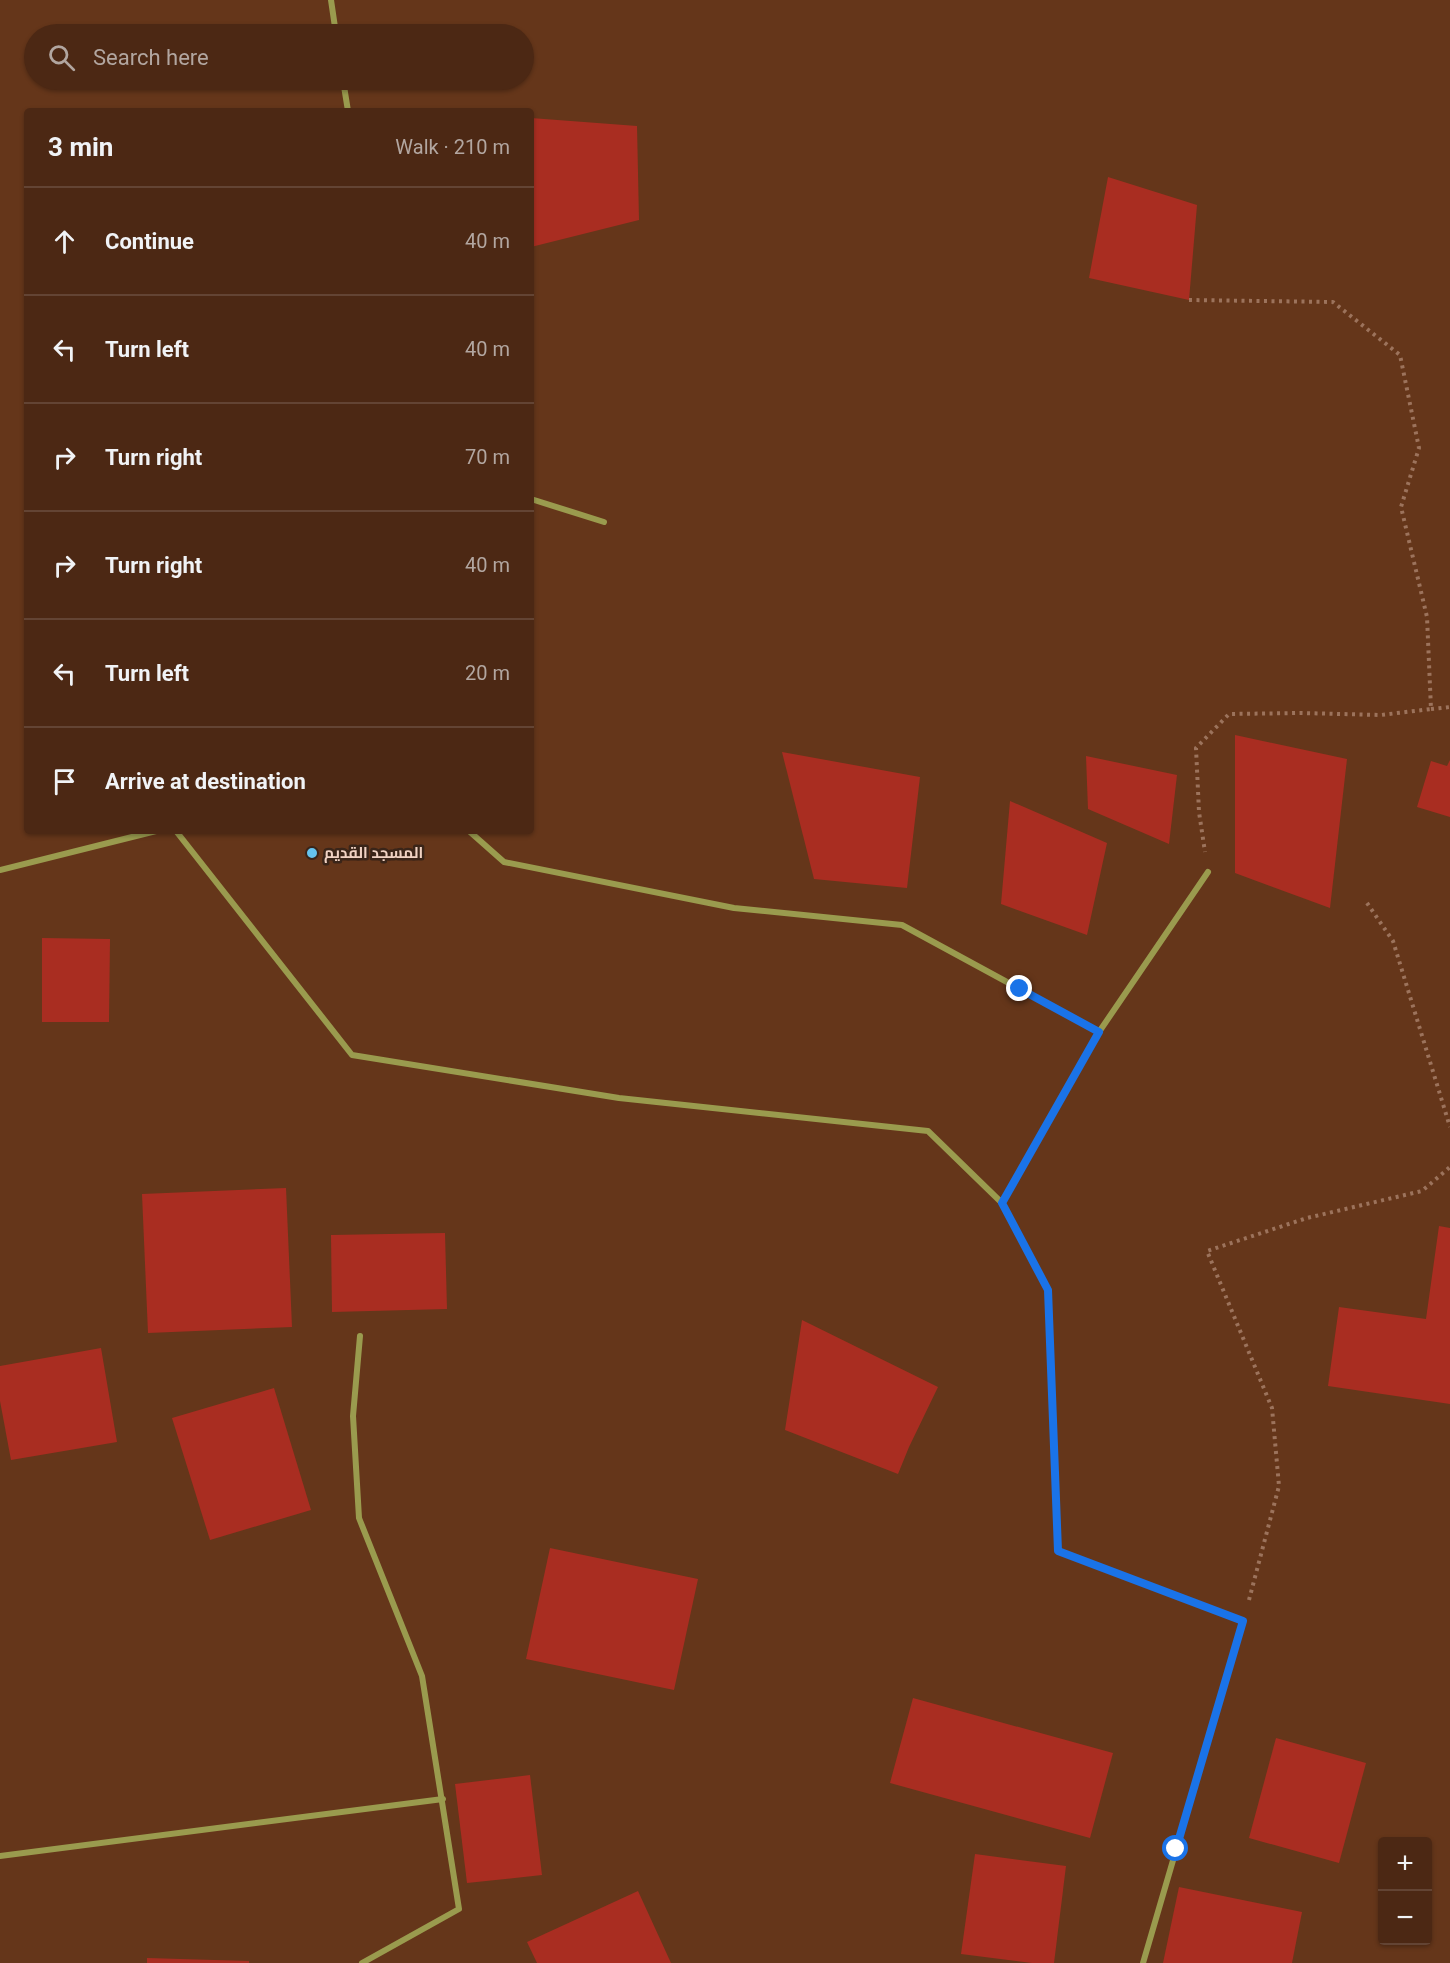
<!DOCTYPE html>
<meta charset="utf-8">
<style>
:root{--surface:#4c2814;--page:#53301d;--text:#f1f3f6;--muted:#b2a6a0;--line:#634434}
body{margin:0;font-family:Roboto,Cairo,sans-serif;background:var(--page);color:var(--text)}
.controls{position:absolute;right:18px;bottom:18px;display:grid;overflow:hidden;border-radius:6px;box-shadow:0 2px 4px #0004}
.controls button{width:54px;height:54px;display:grid;place-items:center;padding:0;border:0;border-bottom:2px solid var(--line);background:var(--surface);color:var(--text);font:30px sans-serif}
.stop{position:absolute;width:18px;height:18px;margin:-14px;border:4px solid #1a73e8;border-radius:50%;background:#fff}
.stop.end{background:#1a73e8;border-color:#fff;box-shadow:0 2px 6px #0008}
.list{margin:0;padding:0;list-style:none}
h2{display:flex;justify-content:space-between;align-items:center;height:78px;margin:0;padding:0 24px;font-size:26px}
h2 small{font-size:20px;font-weight:400;color:var(--muted)}
.list li{display:grid;grid-template-columns:39px 1fr auto;gap:18px;align-items:center;box-sizing:border-box;height:108px;padding:0 24px;border-top:2px solid var(--line)}
.list b{display:block;font-size:22px;white-space:nowrap}
.list em{font-size:20px;font-style:normal;color:var(--muted)}
.icon{flex:none;width:33px;height:33px;fill:none;stroke:currentColor;stroke-width:2;stroke-linecap:round;stroke-linejoin:round}
.map{position:relative;flex:none;width:1450px;height:1963px;overflow:hidden}
.search{position:absolute;background:var(--surface);box-shadow:0 2px 4px #0004;left:24px;top:24px;width:510px;height:66px;display:flex;align-items:center;gap:15px;box-sizing:border-box;padding:0 21px;border-radius:33px;color:var(--muted);font-size:22px}
.panel{position:absolute;background:var(--surface);box-shadow:0 2px 4px #0004;left:24px;top:108px;width:510px;height:726px;border-radius:6px}
.map>svg:first-child{display:block}
.building{fill:#a92d21}
.lines{fill:none;stroke-linecap:round;stroke-linejoin:round}
.path{stroke:#9c735c;stroke-width:4;stroke-dasharray:3 4.5;stroke-linecap:butt}
.street{stroke:#9a9b4e;stroke-width:6}
.route{stroke:#1a73e8;stroke-width:8}
.poi-dot{fill:#66c4ef;stroke:#3a2519;stroke-width:2}
.labels{text-anchor:middle;stroke-width:5;stroke-linejoin:round;paint-order:stroke}
.poi-label{font-size:15px;font-weight:bold;fill:#f0d2c3;stroke:#3a2519;text-anchor:start}
</style>
<div class="map">
<svg width="1450" height="1963" viewBox="0 0 1450 1963">
<rect width="100%" height="100%" fill="#65361a"/>
<!-- building -->
<g class="building">
<path d="M531,118l106,8 2,94 -108,27z"/>
<path d="M1108,177l89,28 -8,95 -100,-22z"/>
<path d="M1235,735l112,24 -17,149 -95,-35z"/>
<path d="M782,752l138,25 -13,111 -93,-9z"/>
<path d="M1086,756l91,19 -8,69 -81,-35z"/>
<path d="M1450,760v57l-33,-10 14,-46 16,5z"/>
<path d="M1010,801l97,42 -20,92 -86,-31z"/>
<path d="M42,938l68,1 -1,83h-67z"/>
<path d="M286,1188l6,139 -144,6 -6,-139z"/>
<path d="M1439,1226l11,2v176l-122,-18 11,-79 87,12z"/>
<path d="M445,1233l2,76 -115,3 -1,-77z"/>
<path d="M802,1320l136,67 -29,60 -11,27 -113,-44z"/>
<path d="M101,1348l16,94 -106,18 -11,-59v-35z"/>
<path d="M274,1388l37,122 -101,30 -38,-122z"/>
<path d="M550,1548l148,31 -24,111 -148,-31z"/>
<path d="M913,1698l200,55 -23,85 -200,-55z"/>
<path d="M1276,1738l90,25 -27,100 -90,-25z"/>
<path d="M530,1775l12,100 -75,8 -12,-99z"/>
<path d="M975,1854l91,12 -12,97h-22l-71,-9z"/>
<path d="M1179,1887l123,25 -10,51h-129z"/>
<path d="M638,1891l33,72h-134l-10,-21z"/>
<path d="M147,1958l102,3v2h-102z"/>
</g>
<g class="lines">
<!-- path -->
<g class="path">
<path d="M1189,300l144,2 67,53 19,93 -18,59 26,110 4,92 -50,6 -81,-2 -71,1 -33,34 3,64 6,40"/>
<path d="M1431,709l19,-2"/>
<path d="M1367,903l26,38 57,186"/>
<path d="M1249,1600l30,-114 -7,-78 -65,-157 100,-33 115,-27 28,-24"/>
</g>
<!-- street -->
<g class="street">
<path d="M331,0l5,34"/>
<path d="M343,80l5,31"/>
<path d="M531,499l73,23"/>
<path d="M176,831l176,224 267,43 309,33 74,72"/>
<path d="M469,831l35,31 230,46 168,17 197,107 109,-160"/>
<path d="M0,870l156,-39"/>
<path d="M1099,1032l-97,171 46,87 10,261 185,70 -100,342"/>
<path d="M360,1336l-7,80 6,102 63,158 37,233 -97,54"/>
<path d="M0,1856l443,-57"/>
</g>
</g>
<g class="lines">
<!-- route -->
<path class="route" d="M1020,989l79,43 -97,171 46,87 10,261 185,70 -67,228"/>
</g>
<!-- markers -->
<circle class="poi-dot" cx="312" cy="853" r="6"/>
<g class="labels">
<!-- poi labels -->
<g class="poi-label">
<text x="324" y="858">المسجد القديم</text>
</g>
</g>
</svg>
<div class="controls">
<button>+</button>
<button>−</button>
</div>
<div class="stop" style="left:1176px;top:1849px"></div>
<div class="stop end" style="left:1020px;top:989px"></div>
<div class="search"><svg class="icon" aria-label="search" viewBox="0 0 24 24"><circle cx="10" cy="10" r="6"/><path d="M15 15l6 6"/></svg>Search here</div>
<section class="panel">
<h2>3 min<small>Walk · 210 m</small></h2>
<ul class="list">
<li><svg class="icon" aria-label="ahead" viewBox="0 0 24 24"><path d="M12 20V5M6 11l6-6 6 6"/></svg><div><b>Continue</b></div><em>40 m</em></li>
<li><svg class="icon" aria-label="left" viewBox="0 0 24 24"><path d="M17 20v-9H6M10 6l-5 5 5 5"/></svg><div><b>Turn left</b></div><em>40 m</em></li>
<li><svg class="icon" aria-label="right" viewBox="0 0 24 24"><path d="M7 20v-9h11M14 6l5 5-5 5"/></svg><div><b>Turn right</b></div><em>70 m</em></li>
<li><svg class="icon" aria-label="right" viewBox="0 0 24 24"><path d="M7 20v-9h11M14 6l5 5-5 5"/></svg><div><b>Turn right</b></div><em>40 m</em></li>
<li><svg class="icon" aria-label="left" viewBox="0 0 24 24"><path d="M17 20v-9H6M10 6l-5 5 5 5"/></svg><div><b>Turn left</b></div><em>20 m</em></li>
<li><svg class="icon" aria-label="arrive" viewBox="0 0 24 24"><path d="M6 21V4h12l-3 4 3 4H6"/></svg><div><b>Arrive at destination</b></div></li>
</ul>
</section>
</div>
